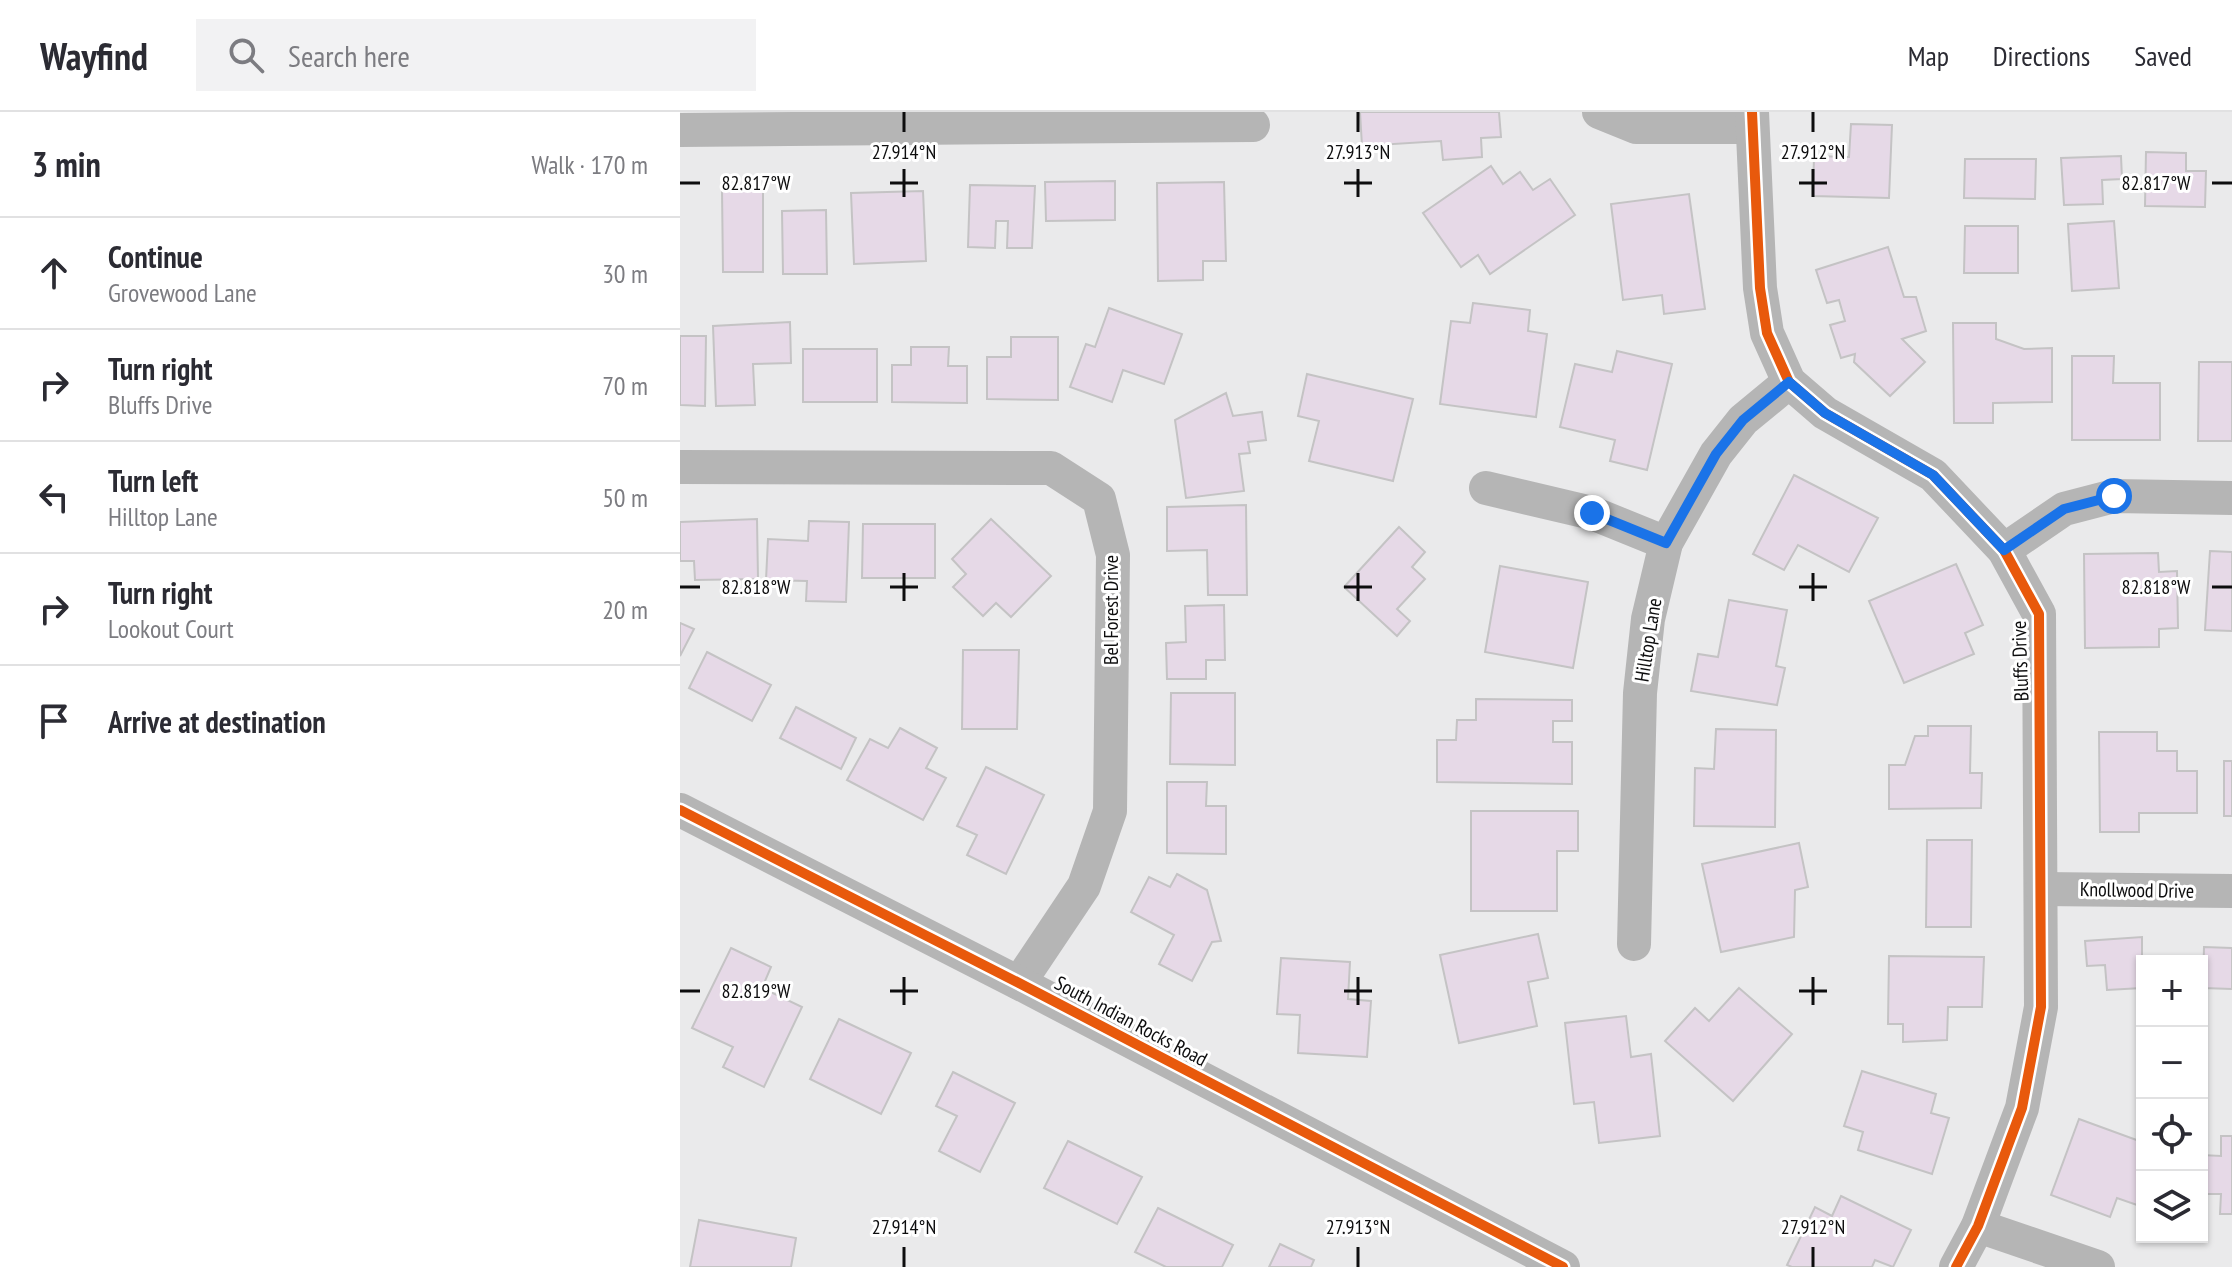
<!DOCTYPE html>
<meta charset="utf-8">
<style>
:root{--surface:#fff;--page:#f2f2f3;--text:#2b2b33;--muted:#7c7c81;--line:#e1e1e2}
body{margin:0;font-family:"PT Sans Narrow",sans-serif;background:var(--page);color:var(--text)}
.controls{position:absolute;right:24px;bottom:24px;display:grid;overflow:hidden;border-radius:0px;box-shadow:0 2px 6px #0004}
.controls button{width:72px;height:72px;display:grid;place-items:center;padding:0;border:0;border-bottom:2px solid var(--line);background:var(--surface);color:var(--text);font:40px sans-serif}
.stop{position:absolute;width:24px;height:24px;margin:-18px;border:6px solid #1a73e8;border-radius:50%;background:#fff}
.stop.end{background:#1a73e8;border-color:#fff;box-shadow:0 2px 8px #0008}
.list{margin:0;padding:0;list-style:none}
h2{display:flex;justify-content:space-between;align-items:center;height:104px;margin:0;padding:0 32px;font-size:34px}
h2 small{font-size:26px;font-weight:400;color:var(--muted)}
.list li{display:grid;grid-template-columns:52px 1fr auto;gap:24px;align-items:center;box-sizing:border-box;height:112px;padding:0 32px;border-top:2px solid var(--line)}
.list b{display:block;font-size:30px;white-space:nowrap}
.list p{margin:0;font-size:26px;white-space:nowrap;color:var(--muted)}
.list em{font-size:26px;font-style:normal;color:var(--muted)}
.icon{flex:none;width:44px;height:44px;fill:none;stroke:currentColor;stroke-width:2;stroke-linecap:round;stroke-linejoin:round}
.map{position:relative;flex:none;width:1552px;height:1155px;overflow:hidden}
header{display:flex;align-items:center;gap:48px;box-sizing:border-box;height:112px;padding:0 40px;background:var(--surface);border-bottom:2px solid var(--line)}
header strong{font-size:38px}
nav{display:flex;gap:44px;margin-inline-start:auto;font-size:28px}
.search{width:560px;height:72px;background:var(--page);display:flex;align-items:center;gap:20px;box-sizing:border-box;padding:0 28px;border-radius:0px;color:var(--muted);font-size:30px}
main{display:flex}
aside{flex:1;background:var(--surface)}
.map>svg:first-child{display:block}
.building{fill:#e6d9e7;stroke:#c4c3c4;stroke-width:2}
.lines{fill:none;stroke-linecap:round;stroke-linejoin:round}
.minor{stroke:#b5b5b5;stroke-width:34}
.cycleway-casing{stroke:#fff;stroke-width:15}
.cycleway{stroke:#e8590c;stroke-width:10}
.route{stroke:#1a73e8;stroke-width:10}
.ticks{fill:none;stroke:#0d0d0e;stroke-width:3}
.labels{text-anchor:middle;stroke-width:6;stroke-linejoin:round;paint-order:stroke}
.street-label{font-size:20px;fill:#0d0d0e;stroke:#fff}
.ticks-label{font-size:20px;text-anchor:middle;fill:#0d0d0e;stroke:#fff;stroke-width:6;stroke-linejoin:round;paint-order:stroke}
</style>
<header>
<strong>Wayfind</strong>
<div class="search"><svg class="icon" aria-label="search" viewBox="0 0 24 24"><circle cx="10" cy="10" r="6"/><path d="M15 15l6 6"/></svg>Search here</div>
<nav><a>Map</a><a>Directions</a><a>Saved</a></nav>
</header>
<main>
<aside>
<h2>3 min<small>Walk · 170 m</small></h2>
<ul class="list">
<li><svg class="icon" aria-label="ahead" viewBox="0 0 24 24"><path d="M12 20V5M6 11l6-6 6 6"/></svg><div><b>Continue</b><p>Grovewood Lane</p></div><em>30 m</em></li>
<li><svg class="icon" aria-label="right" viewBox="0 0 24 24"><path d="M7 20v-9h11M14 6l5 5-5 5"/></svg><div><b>Turn right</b><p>Bluffs Drive</p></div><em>70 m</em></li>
<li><svg class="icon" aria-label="left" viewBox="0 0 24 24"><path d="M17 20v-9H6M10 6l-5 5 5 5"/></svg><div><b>Turn left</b><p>Hilltop Lane</p></div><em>50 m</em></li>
<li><svg class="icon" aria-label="right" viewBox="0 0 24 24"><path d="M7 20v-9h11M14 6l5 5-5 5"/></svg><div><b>Turn right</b><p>Lookout Court</p></div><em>20 m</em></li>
<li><svg class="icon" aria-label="arrive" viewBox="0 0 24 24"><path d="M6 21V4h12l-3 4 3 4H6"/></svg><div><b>Arrive at destination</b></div></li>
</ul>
</aside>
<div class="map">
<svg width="1552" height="1155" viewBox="0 0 1552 1155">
<rect width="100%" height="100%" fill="#eaeaeb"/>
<!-- building -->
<g class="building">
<path d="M680,0h139l2,25 -20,1 1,19 -39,3 -2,-19 -79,5z"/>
<path d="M1171,12l41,1 -3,73 -76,-2 1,-40 35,1z"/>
<path d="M1466,40l40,1v18h20l-1,36 -60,-1z"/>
<path d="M1441,44l1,23 -20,1 1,24 -39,1 -3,-47z"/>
<path d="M1285,47h71l-1,40 -71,-1z"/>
<path d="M811,54l12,18 17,-12 13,18 17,-11 25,36 -85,59 -12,-19 -17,12 -38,-54z"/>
<path d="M435,69v39l-69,1 -1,-39z"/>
<path d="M544,70l2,79h-23v19l-45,1 -1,-98z"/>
<path d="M290,73l65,1 -3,62h-25l1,-27h-12l-1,27 -27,-1z"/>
<path d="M42,78h41v82h-40z"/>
<path d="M243,79l3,70 -72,3 -3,-71z"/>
<path d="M1009,82l16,115 -41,5 -2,-19 -39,5 -12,-96z"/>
<path d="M146,98l1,64h-44l-1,-63z"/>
<path d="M1434,109l5,67 -47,3 -4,-67z"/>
<path d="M1285,114h53v47h-54z"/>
<path d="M1208,135l16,50h12l10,34 -24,8 23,23 -35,34 -36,-34 1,-8 -14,4 -11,-33 15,-4 -6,-21 -12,3 -11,-33z"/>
<path d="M793,191l57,7 -2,21 19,3 -11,83 -96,-13 11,-83 19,2z"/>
<path d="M429,196l73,26 -18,50 -41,-14 -11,32 -42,-15 16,-43 9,3z"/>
<path d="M110,210l1,41 -38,1 2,41 -39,1 -3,-80z"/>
<path d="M1273,211h43v16l28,10 28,-1v54l-59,1v20h-39z"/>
<path d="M0,224h26l-1,70 -25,-1z"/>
<path d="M331,225h47v63l-71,-1v-42h24z"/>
<path d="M231,235h38l-1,19h19v37l-75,-1v-37h19z"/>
<rect x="123" y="237" width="74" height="53"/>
<path d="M937,239l55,13 -25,106 -37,-9 5,-21 -55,-13 15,-63 37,8z"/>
<path d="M1392,244h42l-1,27h47v57h-88z"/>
<path d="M1519,250h33v79h-34z"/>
<path d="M627,262l106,25 -20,82 -84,-20 10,-40 -21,-5z"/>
<path d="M546,281l7,23 29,-4 4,28 -18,2 2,11 -11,1 5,37 -58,7 -11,-78z"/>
<path d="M1114,363l84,43 -29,54 -51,-27 -14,25 -31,-16z"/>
<path d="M566,393l1,90h-39l-1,-45 -40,1v-44z"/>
<path d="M77,407l1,60 -63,1 -1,-19h-14v-39z"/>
<path d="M311,407l60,57 -40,41 -15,-14 -13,13 -30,-29 13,-13 -14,-15z"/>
<path d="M129,409l40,1 -3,80 -40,-1 1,-20 -41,-1 2,-41 40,2z"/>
<path d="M183,412h72v54h-73z"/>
<path d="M719,415l26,25 -13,15 13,12 -28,30 13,12 -13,15 -53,-49z"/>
<path d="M1530,439l22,1v79l-27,-1z"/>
<path d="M1478,441l1,19 18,-1 1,57 -19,1v18l-74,1 -1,-94z"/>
<path d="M1276,452l27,61 -18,8 9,21 -70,29 -35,-82z"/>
<path d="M820,454l88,16 -15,86 -88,-16z"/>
<path d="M1049,488l58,10 -11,56 9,2 -8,37 -86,-14 7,-37 20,3z"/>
<path d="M544,493l1,55h-19v19h-39l-1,-36 20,-1 -1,-36z"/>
<path d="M0,511l14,6 -14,27z"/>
<path d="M283,538h56l-2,79h-55z"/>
<path d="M27,540l64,33 -19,36 -63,-33z"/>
<path d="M491,581h64v72l-65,-1z"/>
<path d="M796,587l96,1v21h-19v21h19v42l-135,-2v-42h19l1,-20h19z"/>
<path d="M116,595l60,31 -15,31 -61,-31z"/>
<path d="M1248,614h43l-1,47h12l-1,35 -92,1v-44h16l10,-29h13z"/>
<path d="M220,616l37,20 -11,20 20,10 -23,42 -76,-40 23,-41 18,9z"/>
<path d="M1036,617l60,1 -1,97 -81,-1 1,-58 19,1z"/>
<path d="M1419,620h58v19h20v20h20v42h-58v19h-39z"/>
<rect x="1544" y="649" width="8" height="55"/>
<path d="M306,655l58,28 -38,79 -39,-19 10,-20 -20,-9z"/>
<path d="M487,670h40l-1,24h20v48l-59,-1z"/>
<path d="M791,699h107v40h-21v60h-86z"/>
<path d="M1247,728h45l-1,87h-45z"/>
<path d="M1119,731l9,44 -13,3 -1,47 -73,15 -19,-88z"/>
<path d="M497,762l30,16 14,51 -9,1 -20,39 -33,-17 15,-29 -43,-23 18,-35 21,10z"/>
<path d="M858,822l10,44 -20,4 9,44 -78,17 -19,-88z"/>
<path d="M1462,825v51l-35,2 -2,-25 -18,1 -2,-25z"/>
<path d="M1524,835l28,1v41l-29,-1z"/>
<path d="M51,836l40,19 -9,21 40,19 -38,80 -41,-20 10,-20 -41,-19z"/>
<path d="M1209,844l95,1 -2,50h-34l-1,33 -44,2v-18h-15z"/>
<path d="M601,846l69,4 -2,37 23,2 -4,56 -69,-4 2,-38 -23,-1z"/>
<path d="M1059,876l53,46 -59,67 -68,-60 30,-33 14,13z"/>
<path d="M946,904l5,41 20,-3 9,82 -61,7 -5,-41 -20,2 -9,-81z"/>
<path d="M159,907l72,34 -30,61 -71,-35z"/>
<path d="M1182,959l74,23 -5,19 18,5 -17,56 -74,-24 5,-18 -19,-6z"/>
<path d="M273,960l62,31 -35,69 -41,-21 18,-35 -21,-10z"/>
<path d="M1399,1007l63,23v50l-5,13 -20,-7 -7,19 -59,-22z"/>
<path d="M1541,1024h11v78h-12l1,-20h-19v-39l19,1z"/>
<path d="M388,1029l74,36 -25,47 -73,-36z"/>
<path d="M1161,1084l70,34 -18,37 -18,-7 -3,7h-80l-5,-2 28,-58 17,9z"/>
<path d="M478,1096l75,37 -11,22h-56l-31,-15z"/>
<path d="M19,1108l97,18 -5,29h-101z"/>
<path d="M600,1132l34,16 -3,7h-42z"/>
</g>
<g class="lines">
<!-- minor -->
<g class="minor">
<path d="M919,0l37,15h116"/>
<path d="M1072,0l8,176 7,45 22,49 36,31 108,62 71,75 35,64 2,393 -19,101 -44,118 -22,41"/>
<path d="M0,18l573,-5"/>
<path d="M0,355l371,1 48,31 14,56 -3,256 -26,75 -65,97"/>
<path d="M806,376l106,25 74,30"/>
<path d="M1324,438l60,-41 50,-13 118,2"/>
<path d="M0,698l339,173 544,284"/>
<path d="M1362,777l190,2"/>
<path d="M954,832l6,-251 8,-74 18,-76 50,-89 27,-34 46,-38"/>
<path d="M1298,1114l120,41"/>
</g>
<defs>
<g id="cycleway">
<path d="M1072,0l8,176 7,45 22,49 36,31 108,62 71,75 35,64 2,393 -19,101 -44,118 -22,41"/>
<path d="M0,698l339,173 544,284"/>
</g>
</defs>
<!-- cycleway casing -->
<use href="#cycleway" class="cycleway-casing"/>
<!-- cycleway -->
<use href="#cycleway" class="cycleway"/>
</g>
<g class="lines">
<!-- route -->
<path class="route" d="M912,401l74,30 50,-89 27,-34 46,-38 36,31 108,62 71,75 60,-41 50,-13"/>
</g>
<!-- ticks -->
<path class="ticks" d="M224,0v20M678,0v20M1133,0v20M224,57v28M678,57v28M1133,57v28M0,71h20M210,71h28M664,71h28M1119,71h28M1532,71h20M224,461v28M678,461v28M1133,461v28M0,475h20M210,475h28M664,475h28M1119,475h28M1532,475h20M224,865v28M678,865v28M1133,865v28M0,879h20M210,879h28M664,879h28M1119,879h28M224,1135v20M678,1135v20M1133,1135v20"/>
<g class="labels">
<!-- street labels -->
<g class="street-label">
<text transform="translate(431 498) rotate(-90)" y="7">Bel Forest Drive</text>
<text transform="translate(968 528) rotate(-81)" y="7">Hilltop Lane</text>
<text transform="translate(1340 549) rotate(-92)" y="7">Bluffs Drive</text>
<text transform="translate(1457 778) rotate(1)" y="7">Knollwood Drive</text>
<text transform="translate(451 909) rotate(28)" y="7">South Indian Rocks Road</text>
</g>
</g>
<g class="ticks-label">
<text x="224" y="47">27.914°N</text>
<text x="678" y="47">27.913°N</text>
<text x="1133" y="47">27.912°N</text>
<text x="1476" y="78">82.817°W</text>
<text x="76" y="78">82.817°W</text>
<text x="1476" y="482">82.818°W</text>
<text x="76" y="482">82.818°W</text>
<text x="76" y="886">82.819°W</text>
<text x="224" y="1122">27.914°N</text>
<text x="678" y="1122">27.913°N</text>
<text x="1133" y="1122">27.912°N</text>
</g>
</svg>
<div class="controls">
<button>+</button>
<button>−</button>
<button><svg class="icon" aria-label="locate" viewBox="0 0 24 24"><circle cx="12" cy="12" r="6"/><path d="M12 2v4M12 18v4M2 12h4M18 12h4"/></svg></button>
<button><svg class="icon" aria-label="layers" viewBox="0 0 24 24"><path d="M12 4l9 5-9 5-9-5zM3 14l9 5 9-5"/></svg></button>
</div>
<div class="stop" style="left:1434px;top:384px"></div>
<div class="stop end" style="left:912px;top:401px"></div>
</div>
</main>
